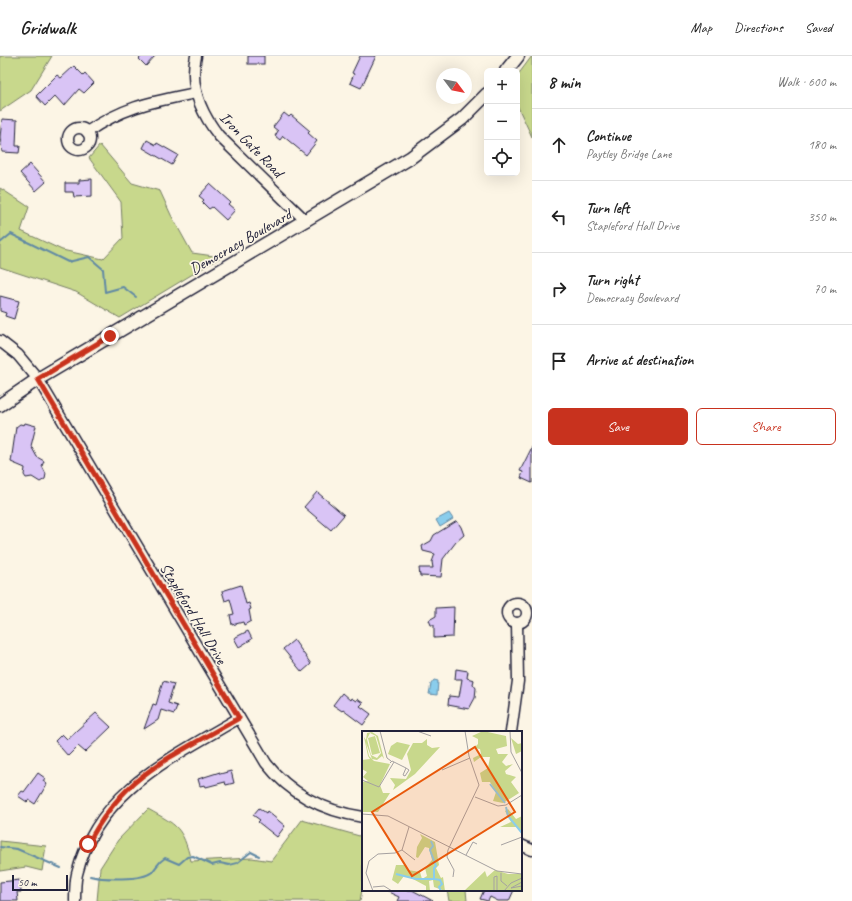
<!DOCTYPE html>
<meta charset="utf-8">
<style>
:root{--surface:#fff;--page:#f2f2f2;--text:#222;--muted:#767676;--line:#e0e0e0;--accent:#c8321e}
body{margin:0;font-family:Caveat,sans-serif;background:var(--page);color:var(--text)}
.controls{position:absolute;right:12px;top:12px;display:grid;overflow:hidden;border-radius:6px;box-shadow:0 4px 16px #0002}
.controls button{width:36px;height:36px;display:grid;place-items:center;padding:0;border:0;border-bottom:1px solid var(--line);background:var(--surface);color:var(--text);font:20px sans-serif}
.compass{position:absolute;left:436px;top:12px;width:36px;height:36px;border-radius:50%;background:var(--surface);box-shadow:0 4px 16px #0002;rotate:122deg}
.scale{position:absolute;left:12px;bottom:10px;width:56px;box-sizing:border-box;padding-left:4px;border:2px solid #22223b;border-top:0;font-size:11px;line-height:14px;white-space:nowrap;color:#22223b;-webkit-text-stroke:3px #fcf5e5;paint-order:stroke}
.stop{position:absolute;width:12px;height:12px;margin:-9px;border:3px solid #c8321e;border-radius:50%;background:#fff}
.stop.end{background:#c8321e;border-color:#fff;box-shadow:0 1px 4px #0008}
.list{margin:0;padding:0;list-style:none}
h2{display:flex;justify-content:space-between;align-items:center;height:52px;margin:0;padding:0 16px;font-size:17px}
h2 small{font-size:13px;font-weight:400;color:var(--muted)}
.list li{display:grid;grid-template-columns:26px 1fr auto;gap:12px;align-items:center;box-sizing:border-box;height:72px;padding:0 16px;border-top:1px solid var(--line)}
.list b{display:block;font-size:15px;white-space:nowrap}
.list p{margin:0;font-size:13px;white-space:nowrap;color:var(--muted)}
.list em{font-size:13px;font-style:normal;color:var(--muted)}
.actions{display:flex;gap:8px;padding:12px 16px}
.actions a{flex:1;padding:9px 0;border:1px solid var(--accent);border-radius:6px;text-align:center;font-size:14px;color:var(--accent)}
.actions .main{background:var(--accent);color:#fff}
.icon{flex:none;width:22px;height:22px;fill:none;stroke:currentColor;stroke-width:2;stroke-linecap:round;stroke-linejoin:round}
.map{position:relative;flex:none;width:532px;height:845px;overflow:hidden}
header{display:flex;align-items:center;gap:24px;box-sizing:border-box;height:56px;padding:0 20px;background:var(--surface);border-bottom:1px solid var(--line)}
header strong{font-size:19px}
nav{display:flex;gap:22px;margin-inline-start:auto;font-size:14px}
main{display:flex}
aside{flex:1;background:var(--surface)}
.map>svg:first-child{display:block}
.green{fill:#c8d88c;stroke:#757d64}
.water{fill:#8acdec;stroke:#6089a5}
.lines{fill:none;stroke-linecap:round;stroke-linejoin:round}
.stream{stroke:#6089a5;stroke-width:2}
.building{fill:#d9c4f5;stroke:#22223b}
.minor-casing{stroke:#22223b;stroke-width:13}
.major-casing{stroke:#22223b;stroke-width:15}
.minor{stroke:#fcf5e5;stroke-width:10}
.major{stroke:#fcf5e5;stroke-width:12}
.route{stroke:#c8321e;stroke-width:5}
.labels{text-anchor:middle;stroke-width:3.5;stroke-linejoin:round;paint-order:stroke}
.street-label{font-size:16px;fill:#22223b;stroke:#fcf5e5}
.inset-river{fill:none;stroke:#8acdec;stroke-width:2}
.inset-road{fill:none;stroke:#a5a1a1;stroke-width:1}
.view{fill:#e8590c;fill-opacity:0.15;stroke:#e8590c;stroke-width:2}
.inset-edge{fill:none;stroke:#22223b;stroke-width:2}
</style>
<header>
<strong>Gridwalk</strong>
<nav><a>Map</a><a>Directions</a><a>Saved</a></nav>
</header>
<main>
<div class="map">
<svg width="532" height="845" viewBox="0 0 532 845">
<rect width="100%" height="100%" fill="#fcf5e5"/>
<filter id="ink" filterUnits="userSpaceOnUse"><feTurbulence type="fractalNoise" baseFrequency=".025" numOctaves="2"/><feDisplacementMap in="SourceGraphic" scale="8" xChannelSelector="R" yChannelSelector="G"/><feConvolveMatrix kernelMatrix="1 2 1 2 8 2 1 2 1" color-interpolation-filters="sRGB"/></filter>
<g filter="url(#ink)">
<!-- green -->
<g class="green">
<path d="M0,0h52l-21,34 -31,21z"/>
<path d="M532,0v81l-15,-32v-29z"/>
<path d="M100,89l32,38 28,8 11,24 21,38 29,4 -101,61 -44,-26 -76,-25v-79l29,19 -8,24 41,19 41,9 20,-21 -2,-36 -32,-44z"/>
<path d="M148,753c30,17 34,17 43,52l61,-3 19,3 31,-41 61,17v47l-3,17h-263l3,-33 18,-28z"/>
<path d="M0,785l46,5 -4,25 -16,-4 -26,4z"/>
<path d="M447,834h19l1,11h-18z"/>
</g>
<!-- water -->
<g class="water">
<path d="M449,457l4,6 -13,8 -4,-7z"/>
<path d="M434,624l4,1 -1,14 -8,-1 2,-10z"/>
</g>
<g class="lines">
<!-- stream -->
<g class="stream">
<path d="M0,187l11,-9 57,28 21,-5 14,12 2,23 18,-5 13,10"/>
<path d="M0,791l17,2 44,19"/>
<path d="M90,820c12,3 52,5 62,-4 5,-5 6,-10 13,-14l14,6 8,-7 6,-1 19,9 8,-2 9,2 8,-2 14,-11 8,4"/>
</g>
</g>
<!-- building -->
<g class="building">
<path d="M142,0h13l-9,10 -7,-7z"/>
<rect x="248" y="0" width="16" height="8"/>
<path d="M360,0h16l-15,32 -11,-5 4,-9 -2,-1z"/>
<path d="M74,10l9,9 2,-2 9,10 -10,10 -5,-4 -15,17 -9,-10 -10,10 -9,-10 21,-21 4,3z"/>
<path d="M284,57l5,4 2,-2 6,5 13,11 -2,2 9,8 -11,14 -23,-19 -3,4 -5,-4 3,-5 -5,-4z"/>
<path d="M2,63l15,1 -1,26h4l-1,7 -17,-1 -2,-15z"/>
<path d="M147,84l9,5 1,-2 21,12 -6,10 -29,-17z"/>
<path d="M30,108l16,18 -10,9 -16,-18z"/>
<path d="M92,123v17l-18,1 -1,-5h-8v-9h14v-3z"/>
<path d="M210,128l20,18 -2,2 7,6 -9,10 -14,-13 -3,2 -7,-7 2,-2 -5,-4z"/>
<path d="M0,240l19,5 -5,18 -9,-3 1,-3 -6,-2z"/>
<path d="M25,367l11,3 -5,20 6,11 7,4 -2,5 4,8 -1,5 -5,3 -8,-5 -6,1 -2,-3 1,-7 -14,-6 5,-35 4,-3 4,1z"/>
<path d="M532,391v36l-11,-5 2,-6 -3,-1z"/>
<path d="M317,436l27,23 -13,15 -27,-23z"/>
<path d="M457,465l4,6 3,8 -8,7 -13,17 -2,18 -21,-1 -1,-8h14l-1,-6 3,-8 -12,-3 -1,-5 9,-5 3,-6z"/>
<path d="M241,529l5,19 3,-1 2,6 -2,1 2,11 -7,4 -1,-3 -11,3 -2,-10 4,-1 -4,-15 -5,2 -3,-10z"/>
<path d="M454,551l-1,30 -19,1v-13h-3l-2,-5 7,-4v-8z"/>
<path d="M248,575l4,8 -13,8 -5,-9z"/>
<path d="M294,584l17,24 -9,8 -19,-23z"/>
<path d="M456,613l12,2 -1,7 7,2 -1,4 3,4 -1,10 -6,11 -21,-4 1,-9 10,1 3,-18h-7z"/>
<path d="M163,625l11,3 -6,19 9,3 -3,8 -13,-4 -3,10 -14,9 9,-25 3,1z"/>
<path d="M342,637l8,7 1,-2 5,3 1,-2 6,4 -3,3 11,8 -8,11 -20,-15 -1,1 -9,-6z"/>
<path d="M96,657l15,14 -26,25 -7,-6 -10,10 -13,-15 7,-7 5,5z"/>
<path d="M231,715l3,12 -8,2 -1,-3 -19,5 -1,-2 -5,1 -2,-7 22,-7v2z"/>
<path d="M38,717l7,5 -2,3 4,3 -12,20 -6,-4 -2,2 -9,-6 4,-5 2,1z"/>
<path d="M259,752l7,5 1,-2 18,15 -8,11 -19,-15 2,-2 -7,-5z"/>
<path d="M20,824l1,12h-4l1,9h-18v-19z"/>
<path d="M384,834h28l21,11h-36l2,-4z"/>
<path d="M484,834h30l-5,11h-11l-8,-4 -2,4 -8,-2z"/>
</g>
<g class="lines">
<defs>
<g id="minor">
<path d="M196,0c-7,30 4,56 23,80l87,85"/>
<circle cx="79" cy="83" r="11"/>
<path d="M87,76c38,-26 65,-30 109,-39"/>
<path d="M0,285l18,14 20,24 228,384c25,32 58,48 97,54"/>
<circle cx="517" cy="557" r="10"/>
<path d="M511,676l7,-51 -1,-58"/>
<path d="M521,789l11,5"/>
<path d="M75,845c0,-9 0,-19 2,-27 20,-83 96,-117 162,-156"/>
</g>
<g id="major">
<path d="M506,15l12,-15"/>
<path d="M0,349l38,-26 372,-221 52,-39 25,-25"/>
</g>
</defs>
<!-- minor casing -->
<use href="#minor" class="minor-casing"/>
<!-- major casing -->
<use href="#major" class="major-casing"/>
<!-- minor -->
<use href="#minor" class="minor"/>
<!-- major -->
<use href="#major" class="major"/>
</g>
</g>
<g class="lines" filter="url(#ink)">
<!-- route -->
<path class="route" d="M88,788c12,-23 27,-44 46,-61 30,-26 71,-45 105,-65l-201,-339 72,-43"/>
</g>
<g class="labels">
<!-- street labels -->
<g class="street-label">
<text transform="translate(252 88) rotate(46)" y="6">Iron Gate Road</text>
<text transform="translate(240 185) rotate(-30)" y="6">Democracy Boulevard</text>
<text transform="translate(194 557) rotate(59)" y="6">Stapleford Hall Drive</text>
</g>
</g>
<!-- overview -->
<g transform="translate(362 675)">
<rect width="160" height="160" fill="#fcf5e5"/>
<path d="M121,0l23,5 1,10 -11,3 2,5h10l-6,8 4,4 7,-2 -8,7 1,3 10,3 -5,5 8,11 -16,10 -10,-2 3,-9 -6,-10h-8l-2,-9 8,-5 2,-11h-9l-7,5 -1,-4 8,-4 -1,-5 -6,-1 4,-4v-5l-6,-3zM10,1l6,4 6,23 -2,-3 -5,4 -5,-1 -6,-16 3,13 5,5 16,3 -10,21 3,8h7l-12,19h-16v-30l6,-1 -5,-4 4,-5 -5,-3v-9l8,-1 -2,-3 -4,-19 2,3 1,-7zM8,2l6,3 5,17 -4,5 -6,-3 -4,-16zM13,5l5,17 -8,2 -4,-17zM149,7l7,6 4,-1v8l-6,3zM65,8v6l5,3 8,-1 -25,27 -22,16 2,-5 -5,-7 16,1 5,-9 -4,-16 6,-11h9zM35,11l13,3 -8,15 -14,-6 3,-8zM146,78l8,10 6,-3v18l-5,-7h-17l11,-5 -6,-11zM58,103l15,8 4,23 -3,3 5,10 2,-1 2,14 -11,-4 -1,-7 -4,1 1,10h-4v-5l-15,-8 -7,-2 -6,8 -6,-4 4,-15h10l2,5 12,2 2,7 5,-3 -2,-8 7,-8 -3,-12 -4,-1 -7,11 -2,-1 1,-10 5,-9zM133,139l13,4h14v17h-58l21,-20 2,6z" fill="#c8d88c" fill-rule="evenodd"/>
<path class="inset-river" d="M128,53l15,19M144,76l2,9 14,17M69,110l2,5 -3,4 6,16 -2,2v11l6,1 2,4 -3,3 2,4M34,143l20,5h18"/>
<path class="inset-road" d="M18,0l7,27 4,3M55,0l14,5M148,0l1,21 11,21M28,32l2,-2 14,7 3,2 -4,6 -2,-1 3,-7M80,39l28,-12M0,49l17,7 15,-25M113,66l23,9 8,-1 16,-10M0,83l26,2 109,55 25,3M139,114l21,-8M40,119l13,10M104,124l7,-13 4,2M139,142v8l6,5M135,145v15M91,146l1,-7 -7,-13 1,-7 31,-65 -10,-29 -4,-25M160,151l-11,6 11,-2M11,156l11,-1 8,5M11,160l-7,-18 3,-12 9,-7 17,-1 7,-3 7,-23M132,160v-14l3,-1M142,160l7,-8 11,-5"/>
<path class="view" d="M113,16l40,65 -103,64 -40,-64z"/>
<rect width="160" height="160" class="inset-edge"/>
</g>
</svg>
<div class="controls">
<button>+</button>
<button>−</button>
<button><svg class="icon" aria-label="locate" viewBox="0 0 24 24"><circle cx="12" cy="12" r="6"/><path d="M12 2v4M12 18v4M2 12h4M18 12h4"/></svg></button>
</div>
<svg class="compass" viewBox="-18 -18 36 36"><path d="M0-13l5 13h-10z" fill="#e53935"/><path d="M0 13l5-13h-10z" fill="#767676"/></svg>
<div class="scale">50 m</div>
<div class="stop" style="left:88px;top:788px"></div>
<div class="stop end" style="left:110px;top:280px"></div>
</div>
<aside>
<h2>8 min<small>Walk · 600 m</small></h2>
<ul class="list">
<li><svg class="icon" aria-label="ahead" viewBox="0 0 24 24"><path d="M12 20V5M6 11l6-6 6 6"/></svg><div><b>Continue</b><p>Paytley Bridge Lane</p></div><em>180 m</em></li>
<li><svg class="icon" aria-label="left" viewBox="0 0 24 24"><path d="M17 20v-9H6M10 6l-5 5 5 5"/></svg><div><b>Turn left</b><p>Stapleford Hall Drive</p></div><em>350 m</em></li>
<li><svg class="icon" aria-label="right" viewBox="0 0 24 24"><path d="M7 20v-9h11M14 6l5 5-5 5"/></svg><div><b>Turn right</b><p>Democracy Boulevard</p></div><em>70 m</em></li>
<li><svg class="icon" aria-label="arrive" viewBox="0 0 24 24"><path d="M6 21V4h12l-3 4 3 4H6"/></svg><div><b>Arrive at destination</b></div></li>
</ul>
<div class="actions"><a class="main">Save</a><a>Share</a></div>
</aside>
</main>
